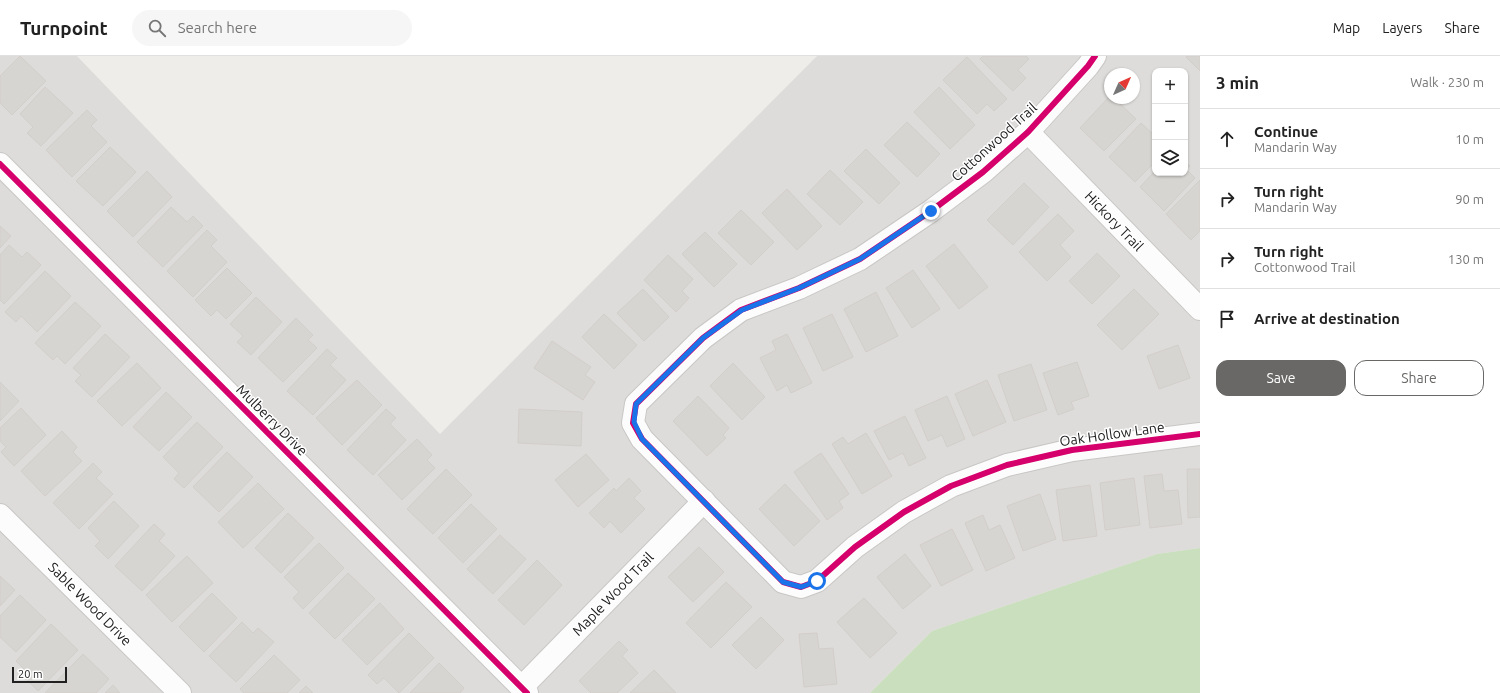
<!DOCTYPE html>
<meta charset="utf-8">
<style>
:root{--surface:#fff;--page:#f6f6f6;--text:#222;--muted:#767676;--line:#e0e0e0;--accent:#696867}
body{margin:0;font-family:Ubuntu,sans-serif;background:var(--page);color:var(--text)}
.controls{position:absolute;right:12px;top:12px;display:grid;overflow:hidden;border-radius:8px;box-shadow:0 1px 3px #0004}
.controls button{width:36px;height:36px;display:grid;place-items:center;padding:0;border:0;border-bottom:1px solid var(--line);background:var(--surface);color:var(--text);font:20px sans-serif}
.compass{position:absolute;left:1104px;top:12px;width:36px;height:36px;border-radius:50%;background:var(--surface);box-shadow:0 1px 3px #0004;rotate:45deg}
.scale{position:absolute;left:12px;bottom:10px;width:55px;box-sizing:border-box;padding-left:4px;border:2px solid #212121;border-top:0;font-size:11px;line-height:14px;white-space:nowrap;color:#212121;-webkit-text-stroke:3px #fff;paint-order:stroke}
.stop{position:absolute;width:12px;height:12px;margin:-9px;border:3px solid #1a73e8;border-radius:50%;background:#fff}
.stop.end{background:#1a73e8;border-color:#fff;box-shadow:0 1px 4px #0008}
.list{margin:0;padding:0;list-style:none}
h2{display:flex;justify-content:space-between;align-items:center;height:52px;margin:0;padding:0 16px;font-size:17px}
h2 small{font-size:13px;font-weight:400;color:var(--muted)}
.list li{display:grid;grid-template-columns:26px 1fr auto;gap:12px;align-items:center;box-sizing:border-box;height:60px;padding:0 16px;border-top:1px solid var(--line)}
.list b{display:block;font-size:15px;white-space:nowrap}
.list p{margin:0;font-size:13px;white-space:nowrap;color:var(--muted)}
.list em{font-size:13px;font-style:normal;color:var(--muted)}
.actions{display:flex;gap:8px;padding:12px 16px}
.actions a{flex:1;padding:9px 0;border:1px solid var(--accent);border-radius:12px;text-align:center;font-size:14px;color:var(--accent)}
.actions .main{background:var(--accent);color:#fff}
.icon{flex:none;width:22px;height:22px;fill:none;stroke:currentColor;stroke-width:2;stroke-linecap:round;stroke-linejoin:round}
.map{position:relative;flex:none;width:1200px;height:637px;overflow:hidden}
header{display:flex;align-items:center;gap:24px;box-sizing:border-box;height:56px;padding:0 20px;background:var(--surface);border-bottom:1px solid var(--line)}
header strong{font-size:19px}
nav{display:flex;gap:22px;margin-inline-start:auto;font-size:14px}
.search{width:280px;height:36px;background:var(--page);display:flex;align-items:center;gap:10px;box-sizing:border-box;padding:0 14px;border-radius:22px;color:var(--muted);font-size:15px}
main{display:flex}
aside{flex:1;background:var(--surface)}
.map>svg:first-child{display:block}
.residential{fill:#dedcda;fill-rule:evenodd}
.forest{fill:#c9dfbd}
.building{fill:#d7d5d2;stroke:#d2ceca}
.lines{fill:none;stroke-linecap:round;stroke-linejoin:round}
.minor-casing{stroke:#c8c7c5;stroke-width:24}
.minor{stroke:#fdfcfc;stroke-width:22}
.cycleway-casing{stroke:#fff;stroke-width:8}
.cycleway{stroke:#d6006c;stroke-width:6}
.route{stroke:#1a73e8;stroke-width:5}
.labels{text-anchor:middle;stroke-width:3;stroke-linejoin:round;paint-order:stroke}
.street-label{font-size:14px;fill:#212121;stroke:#fff}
</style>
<header>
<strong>Turnpoint</strong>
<div class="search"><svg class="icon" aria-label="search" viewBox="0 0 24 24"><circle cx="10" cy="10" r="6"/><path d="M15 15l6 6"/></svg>Search here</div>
<nav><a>Map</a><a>Layers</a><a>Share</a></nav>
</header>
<main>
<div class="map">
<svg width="1200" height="637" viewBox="0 0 1200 637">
<rect width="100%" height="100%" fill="#efede9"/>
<!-- residential -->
<path class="residential" d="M0,0h77l363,378 377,-378h383v492l-43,6 -225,77 -62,62h-870zM1155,15h30v102h-30zM1110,18h24v24h-24z"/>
<!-- forest -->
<path class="forest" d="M1200,492v145h-330l62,-62 225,-77z"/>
<!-- building -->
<g class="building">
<path d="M20,0l26,25 -34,34 -12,-12v-27z"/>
<path d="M983,0h43l3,3 -11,11 8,8 -13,13 -33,-32z"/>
<path d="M1187,0h13v15l-14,-14z"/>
<path d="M967,1l40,42 -13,12 -7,-7 -10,10 -34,-34z"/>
<path d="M45,31l28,26 -32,33 -14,-13 6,-6 -13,-13z"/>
<path d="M939,31l36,38 -25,24 -36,-37z"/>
<path d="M1110,40v2h4l22,21 -32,32 -24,-23z"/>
<path d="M87,54l10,10 -6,6 16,16 -35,35 -26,-27z"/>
<path d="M907,66l33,32 -23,23 -33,-32z"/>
<path d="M1141,67l14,13v26l-20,20 -26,-25z"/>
<path d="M110,91l26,25 -33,34 -27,-25z"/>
<path d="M866,93l34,34 -21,21 -35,-33z"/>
<path d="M1185,105l5,5 -4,3 9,9 -31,33 -24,-24 15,-16v2h30z"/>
<path d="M830,114l33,32 -23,23 -33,-31z"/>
<path d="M147,115l25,26 -39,40 -26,-26z"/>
<path d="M1200,124v51l-9,9 -25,-26z"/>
<path d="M1024,127l25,24 -36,38 -26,-25z"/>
<path d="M787,133l35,37 -25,24 -35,-37z"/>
<path d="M171,151l16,15 6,-6 10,10 -40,41 -26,-25z"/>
<path d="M741,154l33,32 -23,23 -33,-32z"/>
<path d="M1058,158l16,17 -14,14 11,12 -24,24 -28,-29z"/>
<path d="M0,170l11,10 -11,12z"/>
<path d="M207,174l10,10 -6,6 16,16 -34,35 -26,-26z"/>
<path d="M705,176l32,32 -23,23 -32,-33z"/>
<path d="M954,188l34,43 -29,22 -33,-43z"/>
<path d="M9,189l13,12 5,-5 14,13 -37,39 -4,-4v-45z"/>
<path d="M1097,197l23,23 -28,28 -23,-23z"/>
<path d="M668,199l25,24 -11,12 7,7 -13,14 -32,-32z"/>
<path d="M227,212l25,25 -26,26 -9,-9 -6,6 -16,-16z"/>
<path d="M913,214l27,39 -28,19 -26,-40z"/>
<path d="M45,215l26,25 -34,36 -16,-16 -5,6 -11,-10z"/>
<path d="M643,233l26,28 -25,24 -27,-28z"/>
<path d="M1134,233l25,25 -37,36 -25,-25z"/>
<path d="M876,236l22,44 -32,16 -22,-43z"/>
<path d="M256,241l26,25 -31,33 -14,-13 6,-6 -13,-12z"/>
<path d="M75,246l26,24 -36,38 -8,-8 -4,4 -18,-17z"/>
<path d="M604,258l33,31 -23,24 -32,-32z"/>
<path d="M832,258l21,43 -30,14 -20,-43z"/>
<path d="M296,262l17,17 -5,5 9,8 -34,34 -25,-24z"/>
<path d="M105,278l25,23 -38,40 -17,-16 6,-6 -8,-7z"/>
<path d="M787,278l25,49 -21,10 -4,-8 -10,6 -17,-33 16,-8 -4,-9z"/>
<path d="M552,285l39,26 -6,8 10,7 -12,18 -49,-32z"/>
<path d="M1178,289l12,33 -31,11 -12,-33z"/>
<path d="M327,293l10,9 -7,7 16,15 -33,35 -26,-24z"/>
<path d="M1077,306l12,34 -18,6 3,7 -16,6 -15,-42z"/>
<path d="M137,307l24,25 -39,38 -25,-25z"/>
<path d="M733,307l32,34 -23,23 -32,-34z"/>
<path d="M1031,308l16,46 -33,11 -16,-46z"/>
<path d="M357,324l25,25 -40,40 -26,-27z"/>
<path d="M987,324l19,42 -33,14 -18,-42z"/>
<path d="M0,326l19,19 -19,20z"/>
<path d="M166,336l26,25 -33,34 -26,-24z"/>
<path d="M698,340l31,32 -6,7 3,3 -19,18 -34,-35z"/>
<path d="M947,340l18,43 -18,8 -5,-12 -14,6 -13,-31z"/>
<path d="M21,352l25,27 -32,31 -13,-14 5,-5 -6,-6v-13z"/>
<path d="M386,353l10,9 -6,6 16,16 -33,35 -26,-25z"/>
<path d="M519,353l63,3 -1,34 -63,-3z"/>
<path d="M905,360l21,42 -17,8 -6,-13 -14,7 -15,-29z"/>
<path d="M197,366l26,25 -39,41 -10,-9 5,-6 -16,-16z"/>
<path d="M62,375l15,16 -4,5 9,9 -37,35 -24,-25z"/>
<path d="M866,377l26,43 -30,18 -30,-50 11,-7 5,7z"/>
<path d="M417,383l15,16 -5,5 8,8 -33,32 -24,-25z"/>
<path d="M227,396l26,25 -34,35 -26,-25z"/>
<path d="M821,397l28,41 -10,7 4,7 -16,12 -33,-48z"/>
<path d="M586,398l23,26 -31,27 -23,-27z"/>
<path d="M93,407l9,9 -6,6 17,16 -34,35 -26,-26z"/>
<path d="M446,413l26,26 -39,39 -26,-25z"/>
<path d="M1187,413h13v48l-12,1z"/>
<path d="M1162,418l2,17 14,-1 4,34 -32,4 -6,-52z"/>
<path d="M629,422l12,13 -7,7 11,11 -24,24 -11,-12 -6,7 -15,-15 25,-25 2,3z"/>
<path d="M1134,422l6,47 -35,5 -5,-47z"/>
<path d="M258,427l26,26 -41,39 -25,-26z"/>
<path d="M785,428l35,37 -26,25 -35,-37z"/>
<path d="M1090,429l7,51 -34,5 -7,-51z"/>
<path d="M1040,438l16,45 -33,12 -16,-45z"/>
<path d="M114,445l25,25 -31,33 -13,-13 5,-5 -12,-13z"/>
<path d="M471,448l26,25 -34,34 -25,-25z"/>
<path d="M288,457l26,25 -33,35 -26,-25z"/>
<path d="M983,459l6,15 11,-5 15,33 -29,13 -21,-48z"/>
<path d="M154,468l11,10 -6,7 16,15 -33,35 -27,-25z"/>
<path d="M952,473l21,41 -32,16 -21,-41z"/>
<path d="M500,479l26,24 -33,35 -26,-25z"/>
<path d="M319,487l25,25 -41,41 -10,-11 6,-6 -15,-15z"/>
<path d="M699,491l25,25 -31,30 -25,-25z"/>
<path d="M905,498l26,32 -28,23 -26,-32z"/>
<path d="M187,500l26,27 -41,39 -26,-27z"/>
<path d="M537,504l25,25 -38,40 -26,-25z"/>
<path d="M348,517l27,26 -40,40 -26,-26z"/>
<path d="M0,520l15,14 -15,16z"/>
<path d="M726,526l26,25 -41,41 -25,-25z"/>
<path d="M212,537l25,25 -33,34 -25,-25z"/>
<path d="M20,539l26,25 -30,32 -16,-15v-21z"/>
<path d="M864,542l33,35 -27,25 -33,-36z"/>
<path d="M380,547l24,26 -37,36 -25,-25z"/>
<path d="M761,561l23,23 -28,29 -24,-24z"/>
<path d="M242,566l11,11 5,-5 16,14 -38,40 -27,-26z"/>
<path d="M51,568l27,26 -40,41 -18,-18 4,-4 -8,-8z"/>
<path d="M409,577l25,25 -35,35 -15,-15 -7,6 -9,-9z"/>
<path d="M817,577l2,16 14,-1 4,36 -33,3 -5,-53z"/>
<path d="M619,585l9,9 -6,6 16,17 -21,20h-26l-12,-12z"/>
<path d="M83,598l26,25 -13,14h-51z"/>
<path d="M274,599l26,25 -13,13h-43l-4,-4z"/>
<path d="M439,607l25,25 -4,5h-50z"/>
<path d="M654,614l22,23h-46z"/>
<path d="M113,629l7,8h-15z"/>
<path d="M306,630l7,7h-14z"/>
</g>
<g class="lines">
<defs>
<g id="minor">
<path d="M1095,0l-7,10 -60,66 -45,40 -52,39 -71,48 -61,29 -58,22 -38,28 -67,66 -3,19 9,16 141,143 18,5 16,-6 38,-34 49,-35 47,-26 56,-21 65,-15 128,-16"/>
<path d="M1028,76l172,177"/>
<path d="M0,108l527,529"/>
<path d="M0,459l180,178"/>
<path d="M522,631l182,-186"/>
</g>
</defs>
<!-- minor casing -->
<use href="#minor" class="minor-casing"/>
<!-- minor -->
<use href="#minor" class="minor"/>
<defs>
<g id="cycleway">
<path d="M1095,0l-7,10 -60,66 -45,40 -52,39 -71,48 -61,29 -58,22 -38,28 -67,66 -3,19 9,16 141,143 18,5 16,-6 38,-34 49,-35 47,-26 56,-21 65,-15 128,-16"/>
<path d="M0,108l527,529"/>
</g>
</defs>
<!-- cycleway casing -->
<use href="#cycleway" class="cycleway-casing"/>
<!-- cycleway -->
<use href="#cycleway" class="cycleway"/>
</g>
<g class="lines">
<!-- route -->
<path class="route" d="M817,525l-16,6 -18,-5 -141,-143 -8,-17 2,-18 67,-66 39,-28 57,-22 61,-29 71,-48"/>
</g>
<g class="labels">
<!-- street labels -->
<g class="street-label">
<text transform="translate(994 86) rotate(-42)" y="5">Cottonwood Trail</text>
<text transform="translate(1114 165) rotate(46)" y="5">Hickory Trail</text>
<text transform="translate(272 364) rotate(45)" y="5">Mulberry Drive</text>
<text transform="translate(1112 378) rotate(-8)" y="5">Oak Hollow Lane</text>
<text transform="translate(613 538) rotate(-46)" y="5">Maple Wood Trail</text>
<text transform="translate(90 548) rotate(45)" y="5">Sable Wood Drive</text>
</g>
</g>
</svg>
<div class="controls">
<button>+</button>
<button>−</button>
<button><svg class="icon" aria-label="layers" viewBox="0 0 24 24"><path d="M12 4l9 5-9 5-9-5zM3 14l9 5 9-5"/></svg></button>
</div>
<svg class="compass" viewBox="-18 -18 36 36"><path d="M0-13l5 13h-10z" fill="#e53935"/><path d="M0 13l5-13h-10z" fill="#767676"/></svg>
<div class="scale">20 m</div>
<div class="stop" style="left:817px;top:525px"></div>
<div class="stop end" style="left:931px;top:155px"></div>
</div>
<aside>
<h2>3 min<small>Walk · 230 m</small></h2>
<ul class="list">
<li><svg class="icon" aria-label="ahead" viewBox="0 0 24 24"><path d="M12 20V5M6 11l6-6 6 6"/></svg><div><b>Continue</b><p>Mandarin Way</p></div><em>10 m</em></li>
<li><svg class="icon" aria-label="right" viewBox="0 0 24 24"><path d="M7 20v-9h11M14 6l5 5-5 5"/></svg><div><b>Turn right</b><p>Mandarin Way</p></div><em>90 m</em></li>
<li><svg class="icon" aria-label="right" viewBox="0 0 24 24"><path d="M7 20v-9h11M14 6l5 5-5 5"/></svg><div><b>Turn right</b><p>Cottonwood Trail</p></div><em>130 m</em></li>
<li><svg class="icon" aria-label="arrive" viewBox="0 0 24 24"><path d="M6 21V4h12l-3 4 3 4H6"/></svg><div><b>Arrive at destination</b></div></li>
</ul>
<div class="actions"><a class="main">Save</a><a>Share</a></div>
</aside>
</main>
